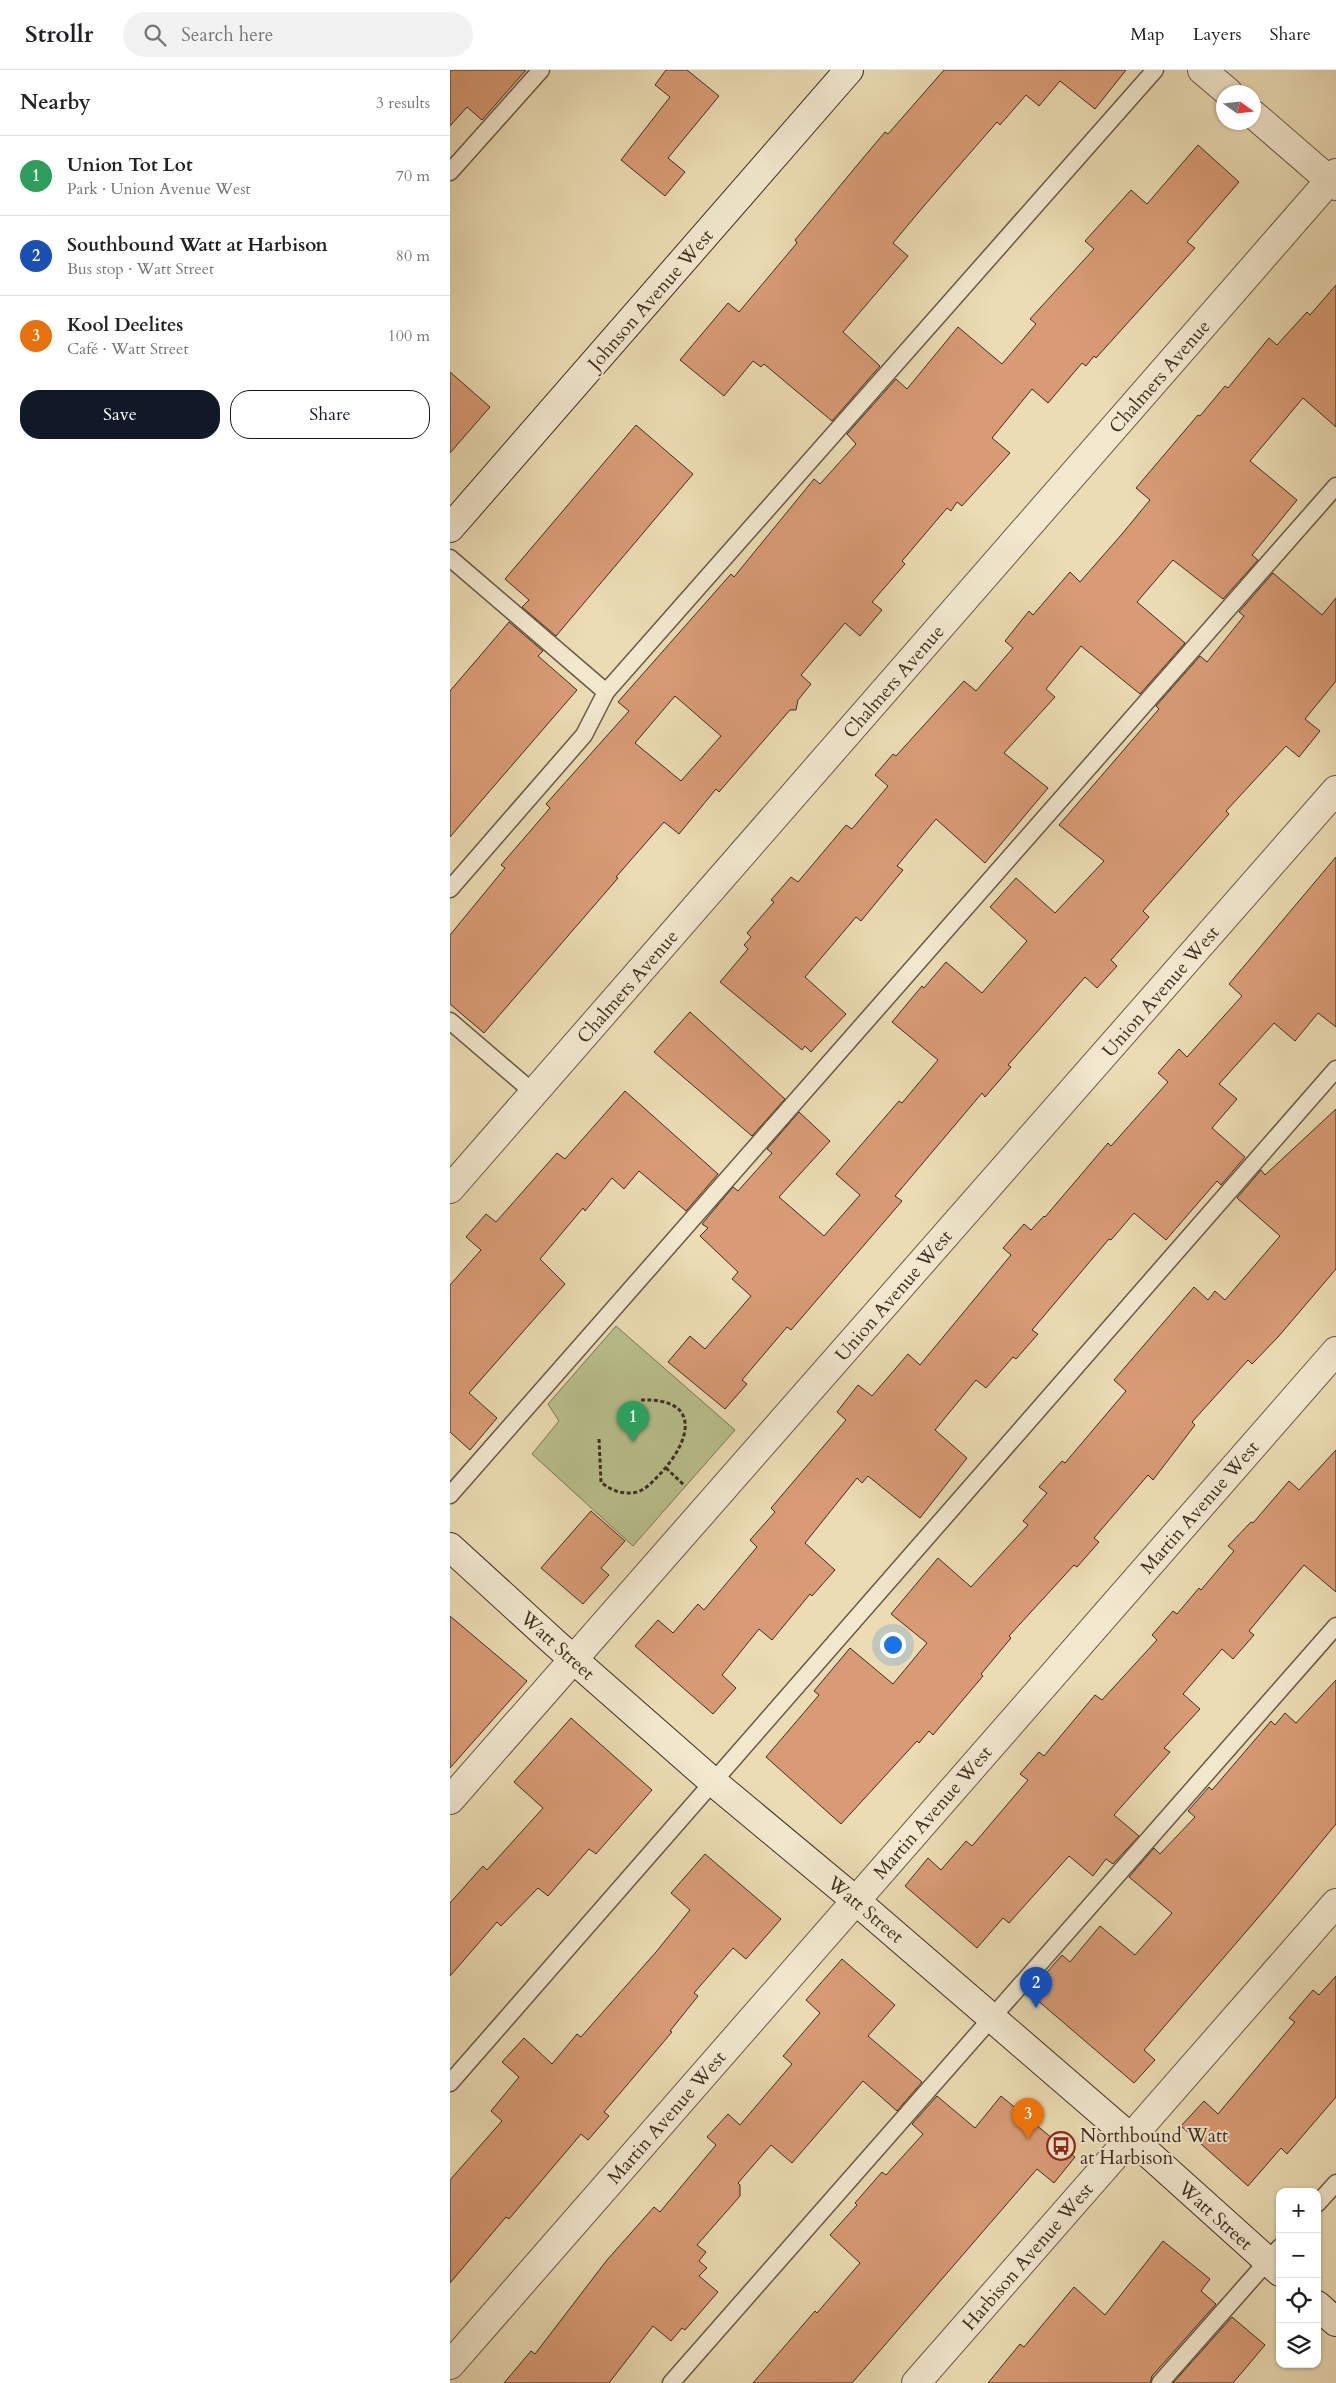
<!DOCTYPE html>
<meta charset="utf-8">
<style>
:root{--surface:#fff;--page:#f2f2f2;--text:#202124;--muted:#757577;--line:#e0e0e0;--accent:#111827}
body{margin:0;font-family:Cardo,serif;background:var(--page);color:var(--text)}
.controls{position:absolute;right:15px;bottom:15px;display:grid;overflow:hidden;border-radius:10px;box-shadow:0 1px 4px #0004}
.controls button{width:45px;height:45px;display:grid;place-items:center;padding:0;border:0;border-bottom:1px solid var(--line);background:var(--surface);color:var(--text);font:25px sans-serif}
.compass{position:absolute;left:766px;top:15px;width:45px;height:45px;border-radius:50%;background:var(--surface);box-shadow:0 1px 4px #0004;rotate:104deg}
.you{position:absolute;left:442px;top:1574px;width:18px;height:18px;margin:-12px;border:4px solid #fff;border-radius:50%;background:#1a73e8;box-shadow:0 0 0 8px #1a73e833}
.badge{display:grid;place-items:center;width:32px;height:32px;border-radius:50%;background:var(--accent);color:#fff;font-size:16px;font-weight:700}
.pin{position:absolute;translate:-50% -41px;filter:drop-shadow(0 1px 2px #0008)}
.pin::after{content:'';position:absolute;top:26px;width:18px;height:15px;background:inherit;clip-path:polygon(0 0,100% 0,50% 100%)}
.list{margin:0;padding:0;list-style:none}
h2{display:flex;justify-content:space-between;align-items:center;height:65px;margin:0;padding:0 20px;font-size:21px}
h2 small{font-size:16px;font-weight:400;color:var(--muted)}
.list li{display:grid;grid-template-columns:32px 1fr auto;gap:15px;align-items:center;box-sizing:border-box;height:80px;padding:0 20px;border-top:1px solid var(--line)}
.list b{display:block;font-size:19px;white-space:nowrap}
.list p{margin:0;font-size:16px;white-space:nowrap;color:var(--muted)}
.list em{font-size:16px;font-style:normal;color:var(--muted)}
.actions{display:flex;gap:10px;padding:15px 20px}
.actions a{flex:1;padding:11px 0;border:1px solid var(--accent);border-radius:20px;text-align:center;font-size:18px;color:var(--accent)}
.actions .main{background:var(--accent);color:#fff}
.icon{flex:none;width:28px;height:28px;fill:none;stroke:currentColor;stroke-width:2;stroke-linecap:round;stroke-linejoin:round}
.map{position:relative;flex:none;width:886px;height:2313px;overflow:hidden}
header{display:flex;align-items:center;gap:30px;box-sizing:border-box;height:70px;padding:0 25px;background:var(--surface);border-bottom:1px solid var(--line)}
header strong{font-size:24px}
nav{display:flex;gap:28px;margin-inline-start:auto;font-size:18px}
.search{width:350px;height:45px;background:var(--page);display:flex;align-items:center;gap:12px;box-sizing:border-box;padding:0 18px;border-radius:28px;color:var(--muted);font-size:19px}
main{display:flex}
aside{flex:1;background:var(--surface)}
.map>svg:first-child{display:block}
.green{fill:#b8c08c;stroke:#7c7656}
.building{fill:#d89b75;stroke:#3f2d21;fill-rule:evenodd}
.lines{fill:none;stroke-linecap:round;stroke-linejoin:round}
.service-casing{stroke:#6a5946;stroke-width:19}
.minor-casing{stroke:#6a5946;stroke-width:30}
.secondary-casing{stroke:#3f2d21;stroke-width:30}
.path{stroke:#3f2d21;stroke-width:3;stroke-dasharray:4 2.5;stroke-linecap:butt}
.service{stroke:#f2e8ce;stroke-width:16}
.minor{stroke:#f2e8ce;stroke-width:28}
.secondary{stroke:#f2e8ce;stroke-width:28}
.labels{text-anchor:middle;stroke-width:4;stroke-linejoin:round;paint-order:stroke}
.street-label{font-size:19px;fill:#3f2d21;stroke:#f2e8ce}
.poi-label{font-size:19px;fill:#3f2d21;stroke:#f2e8ce;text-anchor:start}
</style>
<header>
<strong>Strollr</strong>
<div class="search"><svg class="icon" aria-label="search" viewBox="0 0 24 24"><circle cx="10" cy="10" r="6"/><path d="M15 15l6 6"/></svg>Search here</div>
<nav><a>Map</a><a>Layers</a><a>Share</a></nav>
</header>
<main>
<aside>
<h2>Nearby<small>3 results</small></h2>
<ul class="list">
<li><span class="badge" style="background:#2e9e5b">1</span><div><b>Union Tot Lot</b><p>Park · Union Avenue West</p></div><em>70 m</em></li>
<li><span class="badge" style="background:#1a4fb4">2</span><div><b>Southbound Watt at Harbison</b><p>Bus stop · Watt Street</p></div><em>80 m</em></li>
<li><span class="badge" style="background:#e8710a">3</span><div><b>Kool Deelites</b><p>Café · Watt Street</p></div><em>100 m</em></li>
</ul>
<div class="actions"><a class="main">Save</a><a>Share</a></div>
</aside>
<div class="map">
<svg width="886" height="2313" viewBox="0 0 886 2313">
<rect width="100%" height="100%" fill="#ebdcb3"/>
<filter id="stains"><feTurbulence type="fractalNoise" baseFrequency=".004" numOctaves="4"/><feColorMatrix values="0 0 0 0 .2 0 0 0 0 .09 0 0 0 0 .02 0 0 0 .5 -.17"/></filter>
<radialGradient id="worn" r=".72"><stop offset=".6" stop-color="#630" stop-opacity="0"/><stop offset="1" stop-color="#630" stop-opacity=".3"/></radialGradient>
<!-- green -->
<path class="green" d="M166,1256l119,104 -102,116 -101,-92 27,-33 -11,-17z"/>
<!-- building -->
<g class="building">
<path d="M0,0h76l-44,50 -15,-13 -17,19z"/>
<path d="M216,0h21l32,26 -51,62 17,14 -20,24 -44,-36 49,-63 -15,-12z"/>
<path d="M494,0h182l-31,39 -35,-28 -21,25 -13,-11 -26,30 -3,-3 -74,85 -30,36 15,13 -65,76 37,34 -48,55 -68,-57 -3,3 -8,-6 -29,35 -44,-36 48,-57 11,9 58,-69 -2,-3 69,-83 21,-25 3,2z"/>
<path d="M748,75l41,37 -52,60 8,6 -99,110 -2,-2 -8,10 -4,-3 -34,40 -16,-14 -40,49 18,15 -48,53 -5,-4 -6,9 -4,-3 -45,53 3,3 -33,38 10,8 -22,26 -15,-13 -44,52 10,9 -13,16 -2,10h-6l-71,82 -3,-3 -37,45 -15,-12 -48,55 2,1 -134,155 -34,-29v-69l55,-67 -4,-3 49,-57 -4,-4 83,-93 -11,-9 113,-128 3,3 80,-98 6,5 36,-40 -9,-10 49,-55 11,10 51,-62 44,37 34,-40 -6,-5 64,-70 -9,-8 46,-51 16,14zM225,626l46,40 -40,45 -46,-38z"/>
<path d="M886,215v142l-33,-29 -53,63 47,39 -45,55 6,5 -35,39 -50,-39 -36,42 48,41 -45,51 -59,-48 -35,43 9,8 -51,56 44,35 -63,75 -49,-44 -39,47 6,4 -42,51 -5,-4 -51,60 41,37 -35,38 -6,-6 -3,4 -82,-68 28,-33 -4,-4 7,-8 -4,-4 27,-31 -3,-2 20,-23 7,5 48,-57 6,4 36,-43 -13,-11 18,-21 3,2 68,-75 12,10 37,-43 -8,-7 24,-30 4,4 37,-43 10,10 42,-48 28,-34 -14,-12 62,-73 2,1 25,-30 3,2 41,-50 8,7 30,-33 3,3z"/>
<path d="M0,302l40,35 -40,46z"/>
<path d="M186,355l57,49 -137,162 -34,-29 7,-7 -24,-21z"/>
<path d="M823,503l49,42 14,-17v83l-31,38 15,12 -21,26 -13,-11 -60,65 3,3 -86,97 6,6 -38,43 6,6 -20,22 -12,-11 -77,88 3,2 -26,30 -3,-4 -87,103 7,5 -111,129 -4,-3 -45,53 5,4 -22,25 -57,-47 22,-26 15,13 46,-53 -19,-17 6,-7 -38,-36 8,-8 -6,-4 31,-37 5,4 34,-38 -5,-4 32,-37 31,29 -51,56 45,39 36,-41 -24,-21 63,-73 3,2 36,-43 -46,-38 30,-36 2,2 22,-26 36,31 45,-52 -37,-34 26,-29 39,35 49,-52 -45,-36 100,-116 -3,-3 44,-50 7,6 37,-46 -5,-4z"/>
<path d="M59,552l34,29 -5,5 39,34 -127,147v-146z"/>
<path d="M886,787v170l-18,-14 -23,28 -21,-18 -55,61 18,15 -25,29 33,29 -24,28 -4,-4 -51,59 -32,-27 -23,27 -2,-1 -77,91 6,4 -22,25 -3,-2 -27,31 -10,-8 -41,50 32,28 -47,60 -52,-42 -6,7 -5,-5 -52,65 30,27 -23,26 -2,-2 -38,46 -13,-11 -37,46 14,13 -23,26 -78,-68 23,-26 15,13 25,-29 6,6 53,-63 -7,-7 25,-28 -4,-4 75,-88 -9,-8 21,-27 14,11 36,-42 12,11 91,-110 -8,-7 21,-24 7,6 13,-14 1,1 63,-74 3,3 57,-64 -10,-9 21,-24 8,8 55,-61 -13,-12z"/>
<path d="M240,942l95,87 -33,37 -98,-84z"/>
<path d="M175,1021l93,83 -32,37 -47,-40 -15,18 -12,-11 -27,33 -2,-3 -43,51 25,25 -96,109 28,25 -27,32 -20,-18v-147l31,-35 -15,-13 20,-23 10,8 61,-69 8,6z"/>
<path d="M886,1039v160l-58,68 -26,27 -4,-4 -56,62 3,3 -42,55 -5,-5 -54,63 5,4 -22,25 -3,-2 -65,71 2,2 -30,36 2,2 -50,59 -4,-4 -10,12 -2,-2 -76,83 -75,-67 53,-62 -5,-4 36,-43 43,36 34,-41 -36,-29 47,-56 33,29 57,-62 -5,-4 24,-28 -8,-6 23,-26 3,2 61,-72 -12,-11 80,-93 14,13 7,-9 10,9 55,-64 -43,-38 24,-28 4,5z"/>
<path d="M886,1380v142l-32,-27 -55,66 5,4 -21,24 -11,-10 -39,45 17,15 -36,39 6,4 -56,63 25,21 -26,28 -7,-5 -13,17 -24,-20 -60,67 -6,-5 -26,30 -72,-62 23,-28 13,12 25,-29 6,5 56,-66 -8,-6 19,-22 5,4 51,-61 7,5 55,-60 -5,-5 21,-24 4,3 22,-26 2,2 33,-39 -6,-5 23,-24 2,1 36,-42 10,9z"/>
<path d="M141,1441l34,30 -24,27 8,7 -26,29 -42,-36z"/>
<path d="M0,1546l77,65 -77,87z"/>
<path d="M886,1610v144l-67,81 -125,145 11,10 -21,23 -105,-90 33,-38 8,7 30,-36 35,29 37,-42 -43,-36 25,-29 6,6 35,-37 -7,-6 21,-24 3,3 59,-69 4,4 10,-12 11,10z"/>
<path d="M121,1648l81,72 -56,64 -7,-5 -41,47 -10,-8 -37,38 -4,-4 -47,54v-73l33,-37 4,4 56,-62 -29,-26z"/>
<path d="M255,1784l76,65 -35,40 -13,-11 -39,45 4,3 -28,35 2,1 -68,80 5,4 -21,24 -7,-6 -72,85 -3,-2 -56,66v-103l52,-59 -11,-10 28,-34 -17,-15 22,-24 28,26 25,-30 4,3 75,-85 34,-42 -19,-17z"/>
<path d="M392,1889l53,46 -27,31 54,46 -25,29 -34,-30 -71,82 -21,-18 -33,38 2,2v11l-43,49 9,7 -7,9 8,7 -8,8 19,16 -33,38 -3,-2 -11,13 -18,-15 -44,57h-105l27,-32 4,3 72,-94 47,-53 6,5 56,-67 -9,-8 21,-23 12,11 52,-61 -9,-8 37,-43 -14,-13z"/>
<path d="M886,1906v121l-49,57 -6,-6 -33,38 -67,-60 23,-25 14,13 77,-92 -6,-4 24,-28 6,5z"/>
<path d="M487,2026l38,32 26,-32 74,61 -21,26 -17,-14 -185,214h-99l62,-72 2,2 43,-50 -30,-28 27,-30 -2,-2 27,-31 4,3 37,-41 -11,-10z"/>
<path d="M713,2171l47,38 -9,12 15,13 -64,72 -2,7h-162l32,-39 4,3 50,-60 31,28z"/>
<path d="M782,2247l33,28 -32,38h-60z"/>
</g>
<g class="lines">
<defs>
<g id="service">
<path d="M0,102l91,-102"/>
<path d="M0,488l156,134"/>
<path d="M0,819l134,-154 22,-43 549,-622"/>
<path d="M0,951l84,72"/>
<path d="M0,1425l886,-1009"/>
<path d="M0,2013l886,-1014"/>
<path d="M867,2134l19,-21"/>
<path d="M221,2313l665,-757"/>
<path d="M710,2313l120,-136"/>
</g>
<g id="minor">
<path d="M752,0l26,22"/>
<path d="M804,45l82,71"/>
<path d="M0,1119l886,-1016"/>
<path d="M0,1730l886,-1010"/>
<path d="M0,2295l886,-1014"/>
<path d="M466,2313l420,-480"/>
</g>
<g id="secondary">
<path d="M0,458l399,-458"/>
<path d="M0,1477l106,97 156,137 143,119 137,118 139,120 149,134"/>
<path d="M867,2235l19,17"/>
</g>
</defs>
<!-- service casing -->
<use href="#service" class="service-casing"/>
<!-- minor casing -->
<use href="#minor" class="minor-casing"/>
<!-- secondary casing -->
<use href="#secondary" class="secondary-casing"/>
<!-- path -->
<g class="path">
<path d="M149,1369l2,43c10,9 23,13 36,10 10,-3 17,-12 24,-19 31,-34 40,-75 -20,-73"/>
<path d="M216,1398l19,18"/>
</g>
<!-- service -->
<use href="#service" class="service"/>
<!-- minor -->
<use href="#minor" class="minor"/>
<!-- secondary -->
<use href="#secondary" class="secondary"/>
</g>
<!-- icons -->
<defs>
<symbol id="bus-ring" viewBox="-11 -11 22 22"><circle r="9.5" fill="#f2e8ce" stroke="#8f2418" stroke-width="1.5"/><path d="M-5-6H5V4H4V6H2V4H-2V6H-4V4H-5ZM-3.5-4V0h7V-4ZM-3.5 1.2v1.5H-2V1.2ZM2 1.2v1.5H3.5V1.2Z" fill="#8f2418"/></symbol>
</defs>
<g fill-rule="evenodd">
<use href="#bus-ring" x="595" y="2060" width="32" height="32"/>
</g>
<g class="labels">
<!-- street labels -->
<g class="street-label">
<text transform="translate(200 229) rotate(-49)" y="7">Johnson Avenue West</text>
<text transform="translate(709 306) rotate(-49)" y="7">Chalmers Avenue</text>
<text transform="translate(443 611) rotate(-49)" y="7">Chalmers Avenue</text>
<text transform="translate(177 916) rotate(-49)" y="7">Chalmers Avenue</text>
<text transform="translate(710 921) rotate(-49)" y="7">Union Avenue West</text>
<text transform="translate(443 1225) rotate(-49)" y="7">Union Avenue West</text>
<text transform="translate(749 1437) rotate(-49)" y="7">Martin Avenue West</text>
<text transform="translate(108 1575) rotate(42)" y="7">Watt Street</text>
<text transform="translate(482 1742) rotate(-49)" y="7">Martin Avenue West</text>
<text transform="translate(416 1839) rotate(40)" y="7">Watt Street</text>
<text transform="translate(216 2047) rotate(-49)" y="7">Martin Avenue West</text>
<text transform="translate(766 2145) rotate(42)" y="7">Watt Street</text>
<text transform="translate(577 2186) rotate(-49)" y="7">Harbison Avenue West</text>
</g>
<!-- poi labels -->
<g class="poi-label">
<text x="630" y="2072">Northbound Watt<tspan x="630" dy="22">at Harbison</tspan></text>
</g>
</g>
<rect width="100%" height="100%" filter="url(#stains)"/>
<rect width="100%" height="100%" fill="url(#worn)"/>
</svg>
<div class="controls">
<button>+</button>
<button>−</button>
<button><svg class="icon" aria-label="locate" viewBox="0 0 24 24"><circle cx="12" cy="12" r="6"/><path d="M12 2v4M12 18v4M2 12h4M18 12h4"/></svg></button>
<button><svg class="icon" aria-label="layers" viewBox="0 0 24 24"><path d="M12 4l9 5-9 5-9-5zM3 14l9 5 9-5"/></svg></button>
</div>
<svg class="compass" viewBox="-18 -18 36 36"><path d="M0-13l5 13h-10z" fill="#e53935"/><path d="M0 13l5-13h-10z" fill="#757577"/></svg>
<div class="you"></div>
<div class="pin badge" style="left:183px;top:1372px;background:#2e9e5b">1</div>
<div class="pin badge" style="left:586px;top:1938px;background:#1a4fb4">2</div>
<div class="pin badge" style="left:578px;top:2069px;background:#e8710a">3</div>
</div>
</main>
